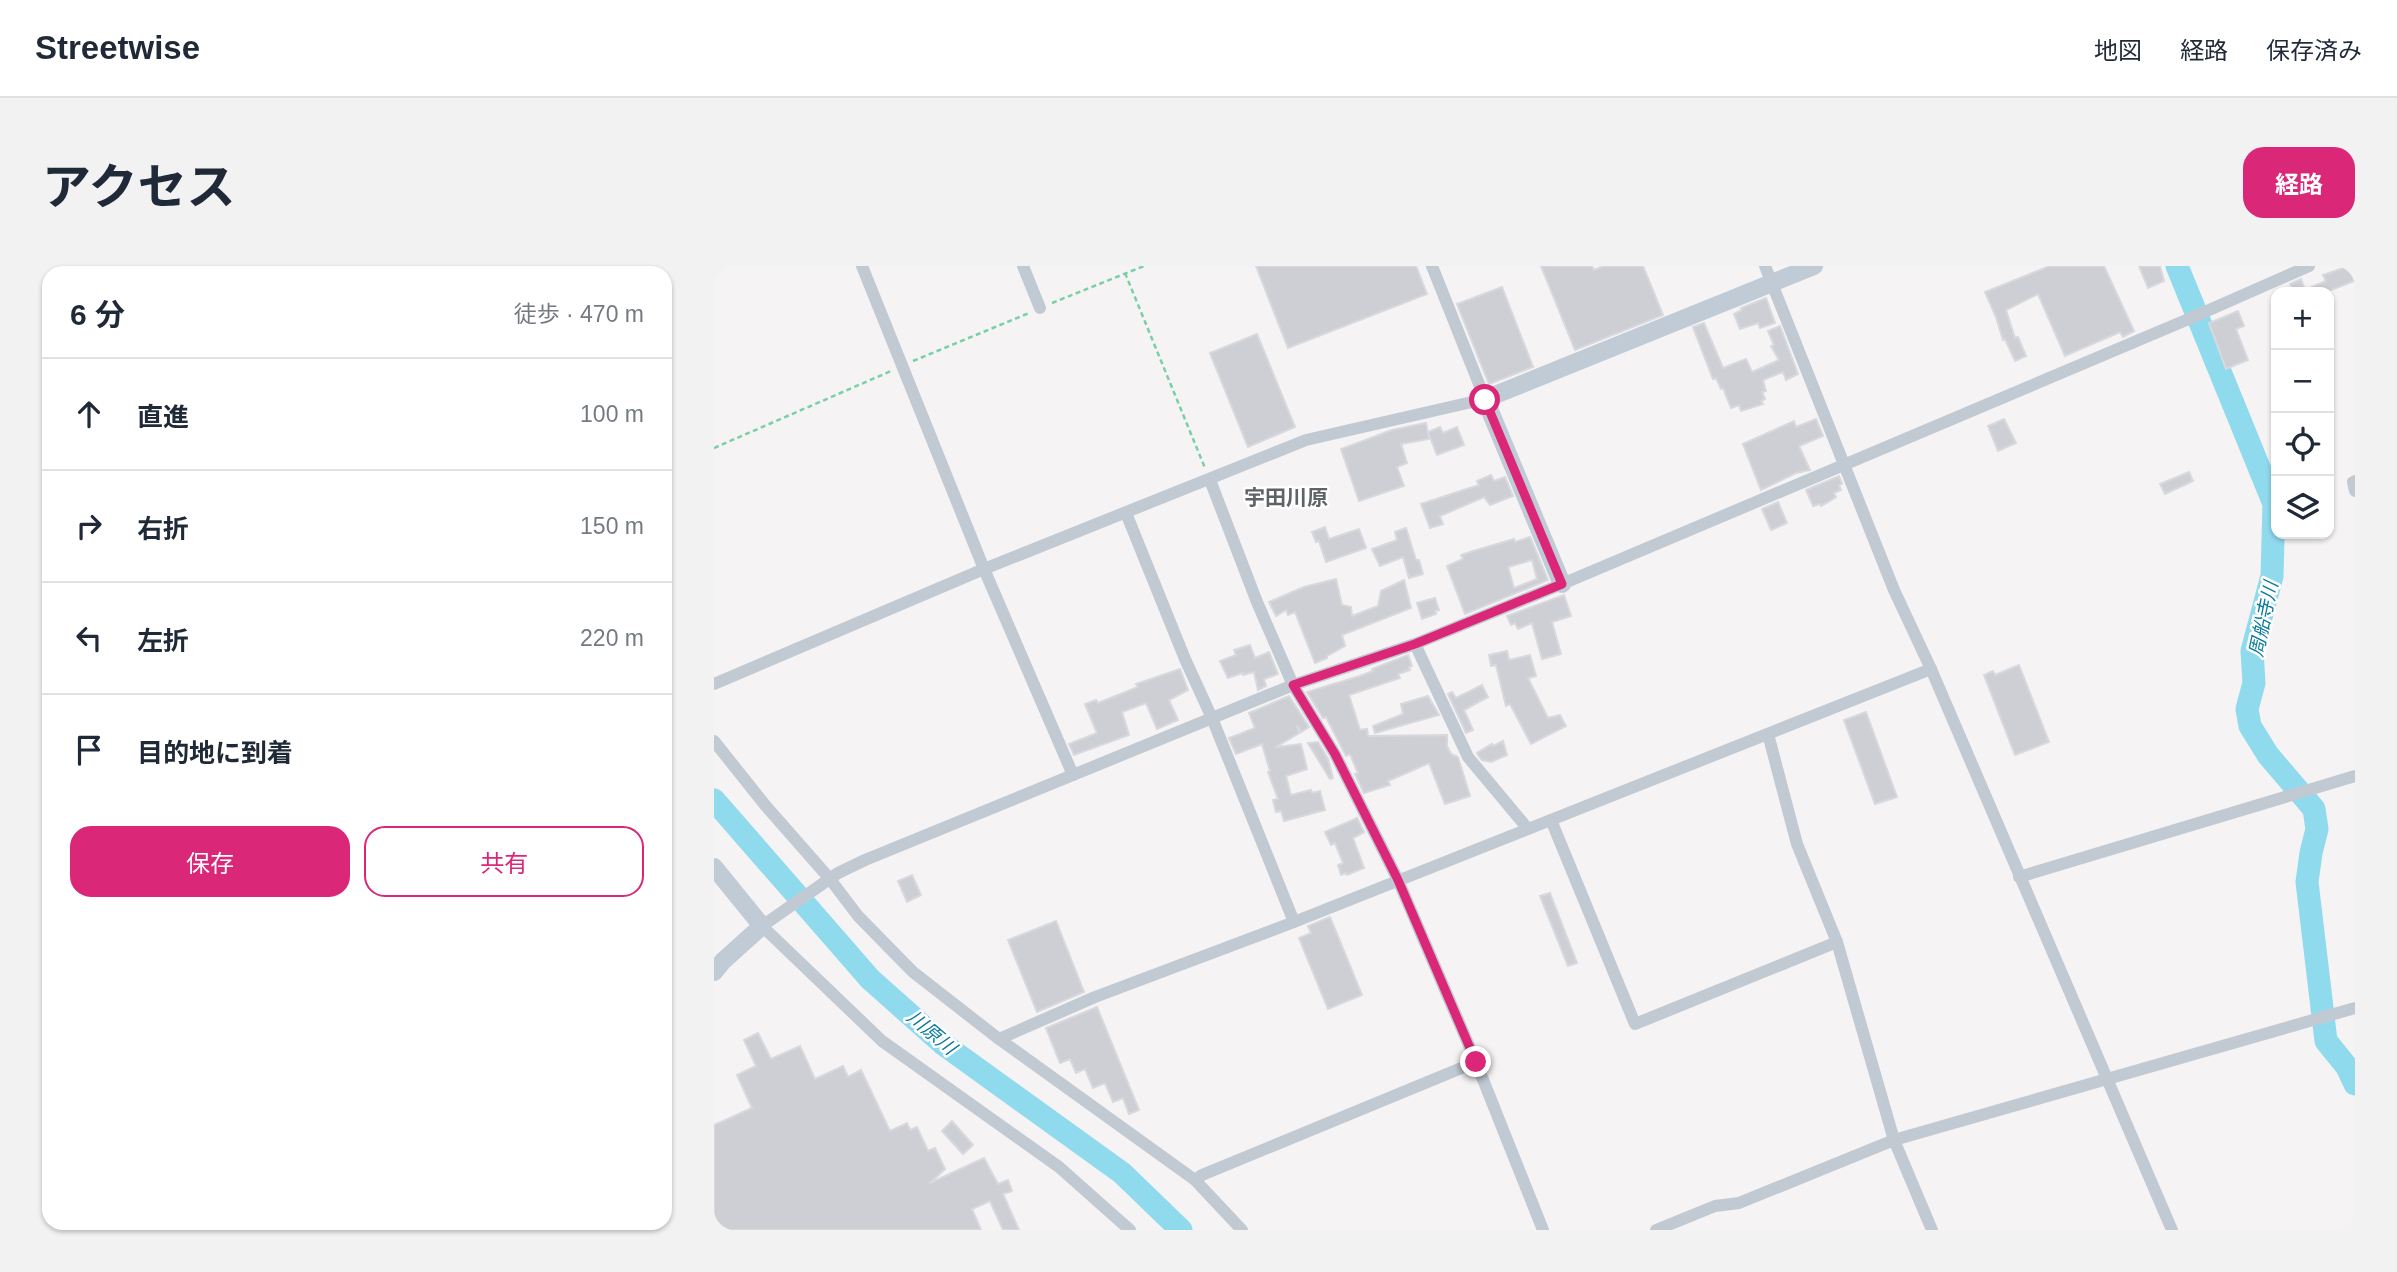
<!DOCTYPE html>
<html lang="ja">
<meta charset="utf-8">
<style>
:root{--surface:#fff;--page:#f2f2f3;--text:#1f2937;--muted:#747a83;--line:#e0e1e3;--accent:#db2777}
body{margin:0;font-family:Helvetica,"Noto Sans JP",sans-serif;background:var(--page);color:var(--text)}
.controls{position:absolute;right:21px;top:21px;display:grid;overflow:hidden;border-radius:14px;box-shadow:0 2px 5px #0004}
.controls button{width:63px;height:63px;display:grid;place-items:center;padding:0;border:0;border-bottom:2px solid var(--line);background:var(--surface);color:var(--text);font:35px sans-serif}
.stop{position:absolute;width:21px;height:21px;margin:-16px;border:5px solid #db2777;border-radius:50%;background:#fff}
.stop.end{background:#db2777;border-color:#fff;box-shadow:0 2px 7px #0008}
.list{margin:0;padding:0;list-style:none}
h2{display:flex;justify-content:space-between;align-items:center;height:91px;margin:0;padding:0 28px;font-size:30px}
h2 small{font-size:23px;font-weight:400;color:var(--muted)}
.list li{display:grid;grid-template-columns:46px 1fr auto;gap:21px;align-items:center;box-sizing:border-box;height:112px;padding:0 28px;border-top:2px solid var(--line)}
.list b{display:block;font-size:26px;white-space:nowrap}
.list em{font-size:23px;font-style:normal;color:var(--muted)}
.actions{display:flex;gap:14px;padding:21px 28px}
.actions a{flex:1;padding:16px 0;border:2px solid var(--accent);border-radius:21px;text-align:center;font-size:24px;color:var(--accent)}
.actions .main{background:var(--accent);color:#fff}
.icon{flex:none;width:38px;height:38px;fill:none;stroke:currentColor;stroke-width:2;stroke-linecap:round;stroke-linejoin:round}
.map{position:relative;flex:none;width:1641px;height:964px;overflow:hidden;border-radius:21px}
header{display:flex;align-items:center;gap:42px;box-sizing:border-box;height:98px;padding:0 35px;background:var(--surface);border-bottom:2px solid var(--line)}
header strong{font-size:33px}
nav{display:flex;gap:38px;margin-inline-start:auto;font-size:24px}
.intro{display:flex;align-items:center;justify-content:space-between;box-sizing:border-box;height:168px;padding:0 42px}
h1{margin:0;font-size:49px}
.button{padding:18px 32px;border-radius:21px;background:var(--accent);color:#fff;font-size:24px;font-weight:700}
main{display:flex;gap:42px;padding:0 42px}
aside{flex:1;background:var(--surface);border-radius:21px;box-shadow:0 2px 5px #0004}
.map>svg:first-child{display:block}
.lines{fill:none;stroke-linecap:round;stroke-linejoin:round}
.river{stroke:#90daee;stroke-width:23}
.building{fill:#cdcfd5;stroke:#d7d9de;stroke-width:2;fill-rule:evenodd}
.path{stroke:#7ad0a6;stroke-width:2.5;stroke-dasharray:5 3.5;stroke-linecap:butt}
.street{stroke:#c1cad2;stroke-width:12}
.secondary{stroke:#c1cbd6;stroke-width:18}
.route{stroke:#db2777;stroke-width:9}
.labels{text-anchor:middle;stroke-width:5;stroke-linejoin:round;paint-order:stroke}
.water-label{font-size:19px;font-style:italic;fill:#0c7c9b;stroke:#fff}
.quarter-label{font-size:21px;font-weight:bold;fill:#5f6368;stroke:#fff}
</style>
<header>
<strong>Streetwise</strong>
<nav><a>地図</a><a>経路</a><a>保存済み</a></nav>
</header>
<div class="intro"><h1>アクセス</h1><a class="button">経路</a></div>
<main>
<aside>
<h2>6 分<small>徒歩 · 470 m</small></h2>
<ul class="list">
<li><svg class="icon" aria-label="ahead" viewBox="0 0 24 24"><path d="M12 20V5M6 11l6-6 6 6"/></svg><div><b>直進</b></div><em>100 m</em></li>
<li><svg class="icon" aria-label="right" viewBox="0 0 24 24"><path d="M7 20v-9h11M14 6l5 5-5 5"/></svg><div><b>右折</b></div><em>150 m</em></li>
<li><svg class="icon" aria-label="left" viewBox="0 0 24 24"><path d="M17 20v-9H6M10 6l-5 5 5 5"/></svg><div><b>左折</b></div><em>220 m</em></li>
<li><svg class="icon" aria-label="arrive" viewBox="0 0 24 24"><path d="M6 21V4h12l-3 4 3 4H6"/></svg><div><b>目的地に到着</b></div></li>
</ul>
<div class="actions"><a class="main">保存</a><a>共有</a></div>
</aside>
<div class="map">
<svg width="1641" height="964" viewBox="0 0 1641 964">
<rect width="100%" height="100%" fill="#f5f3f3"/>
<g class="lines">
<!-- river -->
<g class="river">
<path d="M1463,0l97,238 -2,72 -20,75 2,32 -7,26 3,17 18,29 46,54 3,20 -6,24 -4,29 19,159 21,26 8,17"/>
<path d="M0,534l156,179 73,65 179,129 59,57"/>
</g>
</g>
<!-- building -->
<g class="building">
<path d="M542,0h160l11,28 -139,54z"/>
<path d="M827,0h51l2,4 10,-4h39l20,49 -88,35z"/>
<path d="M1336,0h54l30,65 -11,6 -3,-5 -55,24 -27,-62 -32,16 9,28 3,-1 8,19 -11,5 -10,-22 -2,1 -7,-23 -11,-25z"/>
<path d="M1425,0h21l4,15 -16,7z"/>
<path d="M1635,0l5,15 -28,11h-32l-4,-8 11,-5 4,11 21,-9 -3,-6z"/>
<path d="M788,21l31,80 -44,17 -32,-80z"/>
<path d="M1052,32l9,25 -15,5 -2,-5 -18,6 -6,-15 8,-4 -1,-2z"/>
<path d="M1524,45l6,15 -8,3 12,31 -22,9 -17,-46z"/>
<path d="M990,57l19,45 23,-9 6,13 27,-12 -8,-14 3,-1 -6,-14 12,-5 18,48 -12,6 -3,-8 -20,8 3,11 -4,1 3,7 -4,2 2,3 -22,7 -2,-6 -8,3 -8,-20 -2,1 -5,-11 -3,1 -20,-52z"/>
<path d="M543,68l38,93 -47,20 -38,-94z"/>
<path d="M1102,153l7,17 -24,10 11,24 -14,3 -35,17 -18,-46 51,-23 2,6z"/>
<path d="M1290,153l12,24 -18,8 -10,-25z"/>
<path d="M712,157l3,16 -28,5 6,19 -10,4 7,19 -45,15 -18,-52 51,-19z"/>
<path d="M726,161l3,6 14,-6 7,18 -27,10 -9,-23z"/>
<path d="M1475,206l4,9 -28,13 -5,-10z"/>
<path d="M777,209l3,6 11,-4 8,19 -23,9 -6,-8 -44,19 3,8 -13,4 -9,-24 58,-19 -2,-4z"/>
<path d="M1125,210l3,8 -3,1 2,5 -7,3 2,4 -15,9 -1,-2 -7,2 -7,-16z"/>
<path d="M1064,236l9,21 -16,7 -9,-21z"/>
<path d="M611,261l4,12 30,-10 7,19 -40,14 -7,-21 -3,1 -4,-10z"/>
<path d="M692,262l10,32h3l4,14 -14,4 -6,-21 -23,9 -8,-17 25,-9 -2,-8z"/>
<path d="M816,271l18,43 -83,34 -18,-48 16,-7 -2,-4 12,-4 41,-12 1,3zM818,294l5,19 -23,9 -6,-21z"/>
<path d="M622,313l6,26 9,2 1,9 26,-10 3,-15 23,-11 7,28 -69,27 3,11 -18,10v2l-12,5 -20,-51 -7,3 -2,-5 -10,6 -7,-14 35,-15z"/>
<path d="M850,329l7,21 -19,6 9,32 -19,5 -10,-36 -14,6 -3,-6 -4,2 -4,-9z"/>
<path d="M721,332l4,12 -4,1 1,3 -14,5 -5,-16z"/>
<path d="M536,379l5,13 14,-6 9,22 -14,5 2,7 -8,4 -4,-18 -11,3 -1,-2 -14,5 -8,-17 16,-6 -2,-5z"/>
<path d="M793,385l2,9 21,-5 6,21 -8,2 20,40 12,-3 6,11 -35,18 -21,-40 -4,2 -10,-41 -5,1 -2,-11z"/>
<path d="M694,389l4,11 -3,1 1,3 -12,4 2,4 -51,17 11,35 7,-1 1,7 79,-1v11l4,8 7,3 12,39 -25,8 -16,-41 -41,18 2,4 -26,8 -9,-19 3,-1 -8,-19 -4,2 -20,-39 -3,1 -16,-26 53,-16 13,-5 -1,-2z"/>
<path d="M1305,399l30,77 -34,13 -31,-80 9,-4 2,4z"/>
<path d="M466,403l8,21 -19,10 9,20 -21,9 -11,-26 -24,9 7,23 -55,20 -5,-11 28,-11 -12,-29 11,-4 2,3 40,-16 -2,-3z"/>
<path d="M768,419l6,12 -24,13 9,20 -7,3 -18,-39 4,-2 4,6z"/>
<path d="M575,430l20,31 -8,5 -4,-7 2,8 -23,14 25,-3 6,25 -21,7 5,19 20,-5 1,3 8,-2 5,19 -41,11 -3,-10 -5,1 -3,-12 5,-1 -10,-27 2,-1 -8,-27 -26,10 -7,-16 26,-10 -6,-15z"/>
<path d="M714,430l11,19 -64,18 -2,-7 30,-12 -2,-10z"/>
<path d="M1152,446l31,85 -22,7 -31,-84z"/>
<path d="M789,475l4,14 -16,7 -9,-2 -4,-5 -1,-2 15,-9 1,2z"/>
<path d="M604,476l10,17 5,19 -3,1 -22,-36z"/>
<path d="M643,552l7,14 -11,6 11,30 -17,7 -1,-2 -5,2 -3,-10 5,-2 -8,-20 -4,2 -6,-13z"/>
<path d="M198,609l9,20 -14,7 -9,-21z"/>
<path d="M836,627l27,70 -9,3 -28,-70z"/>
<path d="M616,651l32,78 -34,14 -29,-71 12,-5 -3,-7z"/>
<path d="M342,655l28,71 -47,20 -29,-72z"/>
<path d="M383,741l42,103 -10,4 -6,-16 -10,4 -8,-19 -12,5 -8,-19 -9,4 -6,-14 -10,4 -14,-35z"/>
<path d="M44,767l13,26 29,-13 15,33 28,-13 5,11 13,-7 29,61 17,-8 3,7 7,-3 11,24 7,-3 10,21 -15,14 54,-25 14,26 10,-4 4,11 -9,3 16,36h-16l-13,-29 -18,8 9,21h-267v-105l38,-17 -15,-33 19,-9 -12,-26z"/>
<path d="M238,855l21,24 -10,9 -21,-23z"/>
</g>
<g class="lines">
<!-- path -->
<g class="path">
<path d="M411,7l80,195"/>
<path d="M338,37l92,-37"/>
<path d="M199,95l116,-48"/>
<path d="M0,182l177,-77"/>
</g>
<!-- street -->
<g class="street">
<path d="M148,0l122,303 89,206"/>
<path d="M309,0l17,42"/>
<path d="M1051,0l129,324 37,79 241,561"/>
<path d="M496,214l47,122 36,83 42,69 63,126 78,182 67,168"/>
<path d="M1641,215l-2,1 2,9"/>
<path d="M412,247l59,146 27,59 82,204"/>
<path d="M701,378l53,113 60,72"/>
<path d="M0,418l270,-115 322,-129 179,-41 -53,-133"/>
<path d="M1054,468l29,110 40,98 57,198 38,90"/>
<path d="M0,475l51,64 65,74 28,37 55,56 86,67 196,141 47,50"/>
<path d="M837,554l84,204 202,-82"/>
<path d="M1305,611l336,-101"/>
<path d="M285,773l96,-42 199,-75 637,-253"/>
<path d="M481,914l7,-5 274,-113"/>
<path d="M416,964l-71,-63 -177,-126 -120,-115 76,-53 27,-13 428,-175 122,-41 147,-60 629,-266 118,-52"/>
<path d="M942,964l59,-24 24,-3 155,-63 461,-132"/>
</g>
<!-- secondary -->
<g class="secondary">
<path d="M848,318l-77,-185 329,-133"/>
<path d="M0,601l48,59 -39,35 -9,11"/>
</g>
</g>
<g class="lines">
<!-- route -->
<path class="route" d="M762,796l-78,-182 -63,-126 -42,-69 122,-41 147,-60 -77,-184"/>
</g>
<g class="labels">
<!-- water labels -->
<g class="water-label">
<text transform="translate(1549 353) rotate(-78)" y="7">周船寺川</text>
<text transform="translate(218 766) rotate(40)" y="7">川原川</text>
</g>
<!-- quarter labels -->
<g class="quarter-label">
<text x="572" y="239">宇田川原</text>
</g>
</g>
</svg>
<div class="controls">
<button>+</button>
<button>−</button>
<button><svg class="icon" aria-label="locate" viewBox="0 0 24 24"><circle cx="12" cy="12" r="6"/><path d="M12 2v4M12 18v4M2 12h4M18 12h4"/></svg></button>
<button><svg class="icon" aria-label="layers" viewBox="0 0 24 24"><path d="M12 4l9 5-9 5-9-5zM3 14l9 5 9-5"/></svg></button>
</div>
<div class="stop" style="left:771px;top:134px"></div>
<div class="stop end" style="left:762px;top:796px"></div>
</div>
</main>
